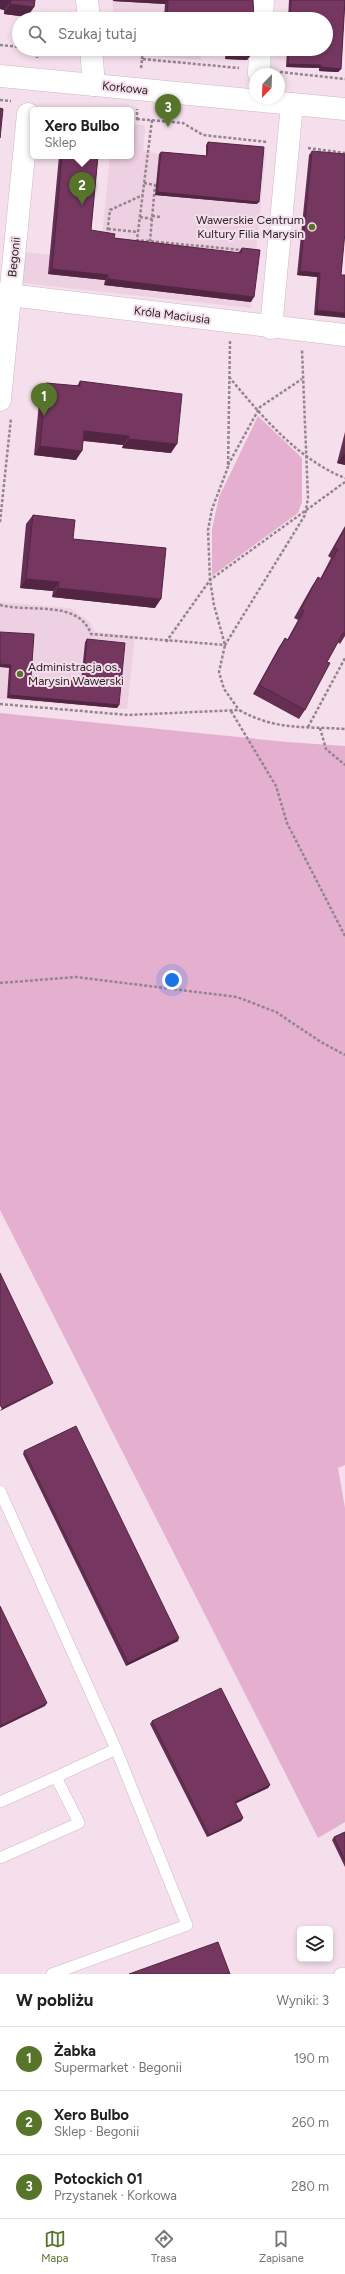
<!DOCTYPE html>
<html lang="pl">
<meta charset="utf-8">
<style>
:root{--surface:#fff;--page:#f2f2f2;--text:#222;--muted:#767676;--line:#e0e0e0;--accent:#56742a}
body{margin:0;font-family:Figtree,sans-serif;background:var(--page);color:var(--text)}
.controls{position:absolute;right:12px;bottom:12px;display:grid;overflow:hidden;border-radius:6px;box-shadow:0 2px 6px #0003}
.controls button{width:36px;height:36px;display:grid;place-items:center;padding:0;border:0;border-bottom:1px solid var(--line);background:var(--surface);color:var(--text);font:20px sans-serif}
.compass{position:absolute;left:249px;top:68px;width:36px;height:36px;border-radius:50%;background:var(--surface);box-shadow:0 2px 6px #0003;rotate:203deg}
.you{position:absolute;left:172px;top:980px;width:14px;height:14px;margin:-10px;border:3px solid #fff;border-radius:50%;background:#1a73e8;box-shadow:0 0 0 6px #1a73e833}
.badge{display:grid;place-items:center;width:26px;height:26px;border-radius:50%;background:var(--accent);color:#fff;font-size:13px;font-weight:700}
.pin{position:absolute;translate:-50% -33px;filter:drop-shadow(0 1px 2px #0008)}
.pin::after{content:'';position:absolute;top:21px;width:14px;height:12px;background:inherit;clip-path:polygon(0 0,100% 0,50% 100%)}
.popup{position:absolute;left:30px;top:107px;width:104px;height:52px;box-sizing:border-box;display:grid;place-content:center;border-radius:6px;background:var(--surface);filter:drop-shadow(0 1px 3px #0005);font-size:13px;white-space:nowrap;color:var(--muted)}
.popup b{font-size:15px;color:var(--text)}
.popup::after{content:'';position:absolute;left:50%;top:100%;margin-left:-8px;border:8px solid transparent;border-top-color:var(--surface)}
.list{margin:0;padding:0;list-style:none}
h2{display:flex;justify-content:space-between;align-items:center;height:52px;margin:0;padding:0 16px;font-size:17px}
h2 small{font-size:13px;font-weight:400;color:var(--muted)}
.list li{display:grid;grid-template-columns:26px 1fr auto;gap:12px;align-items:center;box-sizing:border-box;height:64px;padding:0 16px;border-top:1px solid var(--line)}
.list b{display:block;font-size:15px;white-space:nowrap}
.list p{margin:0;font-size:13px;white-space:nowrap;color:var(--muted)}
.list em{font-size:13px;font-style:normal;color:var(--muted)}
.icon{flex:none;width:22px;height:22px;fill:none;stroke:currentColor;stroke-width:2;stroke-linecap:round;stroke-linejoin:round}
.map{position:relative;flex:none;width:345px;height:1974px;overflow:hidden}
.search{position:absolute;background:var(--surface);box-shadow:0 2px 6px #0003;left:12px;right:12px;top:12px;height:44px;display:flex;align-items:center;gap:10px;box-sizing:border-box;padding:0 14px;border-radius:22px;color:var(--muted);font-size:15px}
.sheet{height:244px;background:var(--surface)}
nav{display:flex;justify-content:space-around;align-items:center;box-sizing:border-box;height:56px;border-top:1px solid var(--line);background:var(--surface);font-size:11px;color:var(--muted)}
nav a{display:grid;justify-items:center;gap:2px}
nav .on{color:var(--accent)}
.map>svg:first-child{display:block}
.built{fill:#edd0e1}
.green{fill:#e5b0d0}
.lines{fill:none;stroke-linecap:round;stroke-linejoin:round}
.service-casing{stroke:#ccb7c3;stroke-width:12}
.minor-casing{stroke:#ccb7c3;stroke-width:23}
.tertiary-casing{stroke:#ccb7c3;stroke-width:23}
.path{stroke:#94848d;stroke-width:2.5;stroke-dasharray:3 2;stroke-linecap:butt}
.service{stroke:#fff;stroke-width:11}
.minor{stroke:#fff;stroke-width:22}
.tertiary{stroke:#fff;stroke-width:22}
.wall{fill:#652f53}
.shaded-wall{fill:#522643}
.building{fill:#753760;stroke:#522643}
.poi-dot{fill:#56742a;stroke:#f5dfec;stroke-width:1.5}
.labels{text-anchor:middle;stroke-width:4;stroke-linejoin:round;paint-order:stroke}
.street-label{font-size:12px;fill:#271f23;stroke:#f5dfec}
.poi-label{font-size:12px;fill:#271f23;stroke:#f5dfec;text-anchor:end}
</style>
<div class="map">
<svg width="345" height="1974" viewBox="0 0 345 1974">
<rect width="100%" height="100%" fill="#f5dfec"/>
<!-- built -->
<g class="built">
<path d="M112,0h92l-1,19h-89z"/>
<path d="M130,49h71v11l-72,-6z"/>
<path d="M131,124l13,1 1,3 -2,23 16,3 46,5 3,-7 -2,-7 60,5 -15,158 -230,-25 3,-31 30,3 48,-18 8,-81h21z"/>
<path d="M0,602l70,6 20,14 5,10 40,4 -8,73 -127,-10z"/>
</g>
<!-- green -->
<g class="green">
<path d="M258,416l44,42v44l-4,11 -86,63v-47l7,-32z"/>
<path d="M0,713l287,29 58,4v719l-7,3 7,40v314l-27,16 -318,-628z"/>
</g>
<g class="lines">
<defs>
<g id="service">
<path d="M0,1491l116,258 71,176 -135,49"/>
<path d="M0,1802l56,-25"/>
<path d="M0,1858l79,-35 -23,-46 60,-28"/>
<path d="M340,1974l3,-1"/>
</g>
<g id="minor">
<path d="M87,0l2,19"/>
<path d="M262,19l1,-19"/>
<path d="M91,49l3,36"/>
<path d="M259,74l1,-25"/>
<path d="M0,294l345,41"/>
<path d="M271,328l21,-224"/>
<path d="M0,400l28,-286"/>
</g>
<path id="tertiary" d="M0,76l345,33"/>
</defs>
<!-- service casing -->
<use href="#service" class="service-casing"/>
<!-- minor casing -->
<use href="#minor" class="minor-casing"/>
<!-- tertiary casing -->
<use href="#tertiary" class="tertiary-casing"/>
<!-- path -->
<g class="path">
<path d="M0,45l19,2"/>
<path d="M36,49h2l-1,9"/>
<path d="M38,49h23"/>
<path d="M142,59l1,-10"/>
<path d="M141,68l1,-9 97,9"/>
<path d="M280,72l65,7"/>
<path d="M0,100l11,1"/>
<path d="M131,118l6,1v-10"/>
<path d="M137,119l46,4 20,12 64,7"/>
<path d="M152,120l-15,120 105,10"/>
<path d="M308,148l37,5"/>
<path d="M144,183l11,2 -5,56"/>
<path d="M152,216l9,1"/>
<path d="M140,217l12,2"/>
<path d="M108,229l30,3"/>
<path d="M107,235l3,-25 33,-15"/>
<path d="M230,341l-2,126 -16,42 -4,21 2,50 4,25 11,40 -6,27 5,17 15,21"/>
<path d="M229,377c33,39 68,82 116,101"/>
<path d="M228,465l32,-58 42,-28"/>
<path d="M0,522l11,-104"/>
<path d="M0,605c30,8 78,-6 91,29l134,11 80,-130 3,-17 -6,-148"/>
<path d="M166,642l44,-62 135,-98"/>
<path d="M0,704l128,11 111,-5c38,21 65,16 106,19"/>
<path d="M231,711l45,75 11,37 58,113"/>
<path d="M308,727l37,-69"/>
<path d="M320,728l6,21 19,16"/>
<path d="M0,983l76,-6 161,20 39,15 45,30 24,13"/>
</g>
<!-- service -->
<use href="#service" class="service"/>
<!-- minor -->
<use href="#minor" class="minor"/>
<!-- tertiary -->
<use href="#tertiary" class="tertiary"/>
</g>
<!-- wall -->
<g class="wall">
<path d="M0,0h35l-1,7 -7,10 -23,-3v-4l-4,-1z"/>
<path d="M113,0h140l1,19h-90l1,-15 -52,-3z"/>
<path d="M289,0h56l-4,69 -3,3 -19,-1v-3l-33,-1 1,-18h39v-30h-38z"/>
<path d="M34,13l20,6h-22v-3z"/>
<path d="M226,49h24v7l-3,4 -22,-1z"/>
<path d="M208,142l49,62 -102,-9 4,-41 2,-2 45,4v-11z"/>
<path d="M312,151l29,124h4l-31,40 3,-38 -20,-2 12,-120z"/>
<path d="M59,156h39l-7,74 23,8 124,15 4,-5 9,54 -147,-17 1,-5 -57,-6z"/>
<path d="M80,381l91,72 -49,-5 1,-3 -40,-4 -7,19 -42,-5 6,-63 6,-9 31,3z"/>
<path d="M345,432v33l-8,-2z"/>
<path d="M33,515l40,24 82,69 -103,-11 1,-6 -33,-3 6,-64z"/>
<path d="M345,526v110l-5,8 -2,-2 -11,20 -22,48 -6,9 -46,-25 26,-47 6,-9 2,2 11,-20 -4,-2 18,-32 6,-9 2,2 11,-21 -3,-2z"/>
<path d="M0,632l31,45 50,5 4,-40 2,-3 32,66 -2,3 -110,-10 2,-30z"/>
<path d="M24,1451l154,190 -52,25 -103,-212z"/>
<path d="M152,1721l118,64 -2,3 -33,15 8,15 -2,3 -34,16 -57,-113z"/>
<path d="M345,1832v35l-13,-27 2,-3z"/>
</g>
<!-- shaded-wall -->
<g class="shaded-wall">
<path d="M0,0h11l-7,10 -4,-1z"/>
<path d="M114,0h54l-3,4 -52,-3z"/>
<path d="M10,4l24,3 -7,10 -23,-3z"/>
<path d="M228,55l22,1 -3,4 -22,-1z"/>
<path d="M288,64l33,1 -2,3 -33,-1z"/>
<path d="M321,67l20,2 -3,3 -19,-1z"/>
<path d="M157,192l102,10 -2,2 -102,-9z"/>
<path d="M52,269l56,6 -3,5 -57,-6z"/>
<path d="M300,271l20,2 -3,4 -20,-2z"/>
<path d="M108,279l146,18 -3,5 -147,-17z"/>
<path d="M317,310l28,3v5l-31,-3z"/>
<path d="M84,431l45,5 -6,9 -45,-5z"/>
<path d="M129,439l48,5 -6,9 -49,-5z"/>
<path d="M40,446l42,5 -6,9 -42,-5z"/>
<path d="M344,454h1v11l-8,-2z"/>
<path d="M26,579l33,3 -6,9 -33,-3z"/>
<path d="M58,588l103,11 -6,9 -103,-11z"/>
<path d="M0,664l11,1 -2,3 -9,-1z"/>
<path d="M9,695l110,10 -2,3 -110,-10z"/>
<path d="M53,1383l-2,2 -51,26 2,-3z"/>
<path d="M179,1638l-1,3 -52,25 2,-3z"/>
<path d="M47,1703l-2,3 -45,22v-2z"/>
<path d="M270,1785l-2,3 -35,17 2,-3z"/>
<path d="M243,1818l-2,3 -34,16 2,-2z"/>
</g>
<!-- building -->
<g class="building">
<path d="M11,0h24l-1,7 -24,-3z"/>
<path d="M168,0h85l1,19h-87z"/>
<path d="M291,0h54l-4,69 -20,-2v-2l-33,-1 1,-15h37v-30h-36z"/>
<path d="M34,13l21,2 -1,4h-21z"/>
<path d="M228,49h22v7l-22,-1z"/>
<path d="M0,108l3,1 -3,29z"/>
<path d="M208,142l56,5 -5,55 -102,-10 4,-40 46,4z"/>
<path d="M312,151l33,3v78l-4,43h4v38l-28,-3 3,-37 -20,-2z"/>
<path d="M62,156h36l-7,74 24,4 -1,4 127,15 1,-5 18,2 -6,47 -146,-18v-4l-56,-6z"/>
<path d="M80,381l102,13 -5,50 -48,-5v-3l-45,-5 -2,20 -42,-5 6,-63 34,3z"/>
<path d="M33,515l42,5 -2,19 93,9 -5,51 -103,-11 1,-6 -33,-3z"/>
<path d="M345,528v106l-2,-1 -16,29 3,1 -25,47 -46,-25 26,-47 3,2 16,-29 -3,-2 17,-32 3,2 17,-30 -4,-1z"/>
<path d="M0,632l34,2 -3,43 52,5 4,-43 38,4 -6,62 -110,-10 2,-30 -11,-1z"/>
<path d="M0,1273l53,110 -51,25 -2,-3z"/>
<path d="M76,1426l103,212 -51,25 -104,-212z"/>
<path d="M0,1606l47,97 -47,23z"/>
<path d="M221,1688l49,97 -35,17 8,16 -34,17 -57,-114z"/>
<path d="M345,1832v29l-11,-24z"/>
<path d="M218,1942l12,32h-101z"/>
</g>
<!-- markers -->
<g class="poi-dot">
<circle cx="312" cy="227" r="4"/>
<circle cx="20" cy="674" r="4"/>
</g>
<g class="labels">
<!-- street labels -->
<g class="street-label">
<text transform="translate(125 88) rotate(6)" y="4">Korkowa</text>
<text transform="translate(14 257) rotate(-84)" y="4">Begonii</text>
<text transform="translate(172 315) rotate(7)" y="4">Króla Maciusia</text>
</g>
<!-- poi labels -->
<g class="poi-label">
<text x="304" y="224">Wawerskie Centrum<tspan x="304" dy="14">Kultury Filia Marysin</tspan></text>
<text x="28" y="671" text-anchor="start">Administracja os.<tspan x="28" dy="14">Marysin Wawerski</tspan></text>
</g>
</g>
</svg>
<div class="controls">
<button><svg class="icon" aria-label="layers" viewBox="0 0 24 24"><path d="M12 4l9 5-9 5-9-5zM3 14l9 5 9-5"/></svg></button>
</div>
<svg class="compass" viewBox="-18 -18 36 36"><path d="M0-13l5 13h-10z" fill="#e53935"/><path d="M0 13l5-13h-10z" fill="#767676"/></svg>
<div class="you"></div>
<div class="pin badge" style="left:44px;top:416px">1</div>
<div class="pin badge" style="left:82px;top:205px">2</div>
<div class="popup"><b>Xero Bulbo</b>Sklep</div>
<div class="pin badge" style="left:168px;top:127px">3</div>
<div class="search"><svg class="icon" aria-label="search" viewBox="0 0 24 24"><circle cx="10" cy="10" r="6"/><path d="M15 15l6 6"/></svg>Szukaj tutaj</div>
</div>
<section class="sheet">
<h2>W pobliżu<small>Wyniki: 3</small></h2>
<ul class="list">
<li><span class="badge">1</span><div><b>Żabka</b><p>Supermarket · Begonii</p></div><em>190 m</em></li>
<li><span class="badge">2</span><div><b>Xero Bulbo</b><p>Sklep · Begonii</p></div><em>260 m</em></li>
<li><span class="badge">3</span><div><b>Potockich 01</b><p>Przystanek · Korkowa</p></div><em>280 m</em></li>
</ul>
</section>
<nav>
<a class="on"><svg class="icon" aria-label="map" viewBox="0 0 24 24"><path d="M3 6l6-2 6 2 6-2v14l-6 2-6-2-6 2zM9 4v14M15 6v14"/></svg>Mapa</a>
<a><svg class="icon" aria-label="directions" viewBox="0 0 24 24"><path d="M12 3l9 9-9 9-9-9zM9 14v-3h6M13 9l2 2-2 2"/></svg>Trasa</a>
<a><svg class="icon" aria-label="saved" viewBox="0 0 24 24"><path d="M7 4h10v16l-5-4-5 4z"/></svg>Zapisane</a>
</nav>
